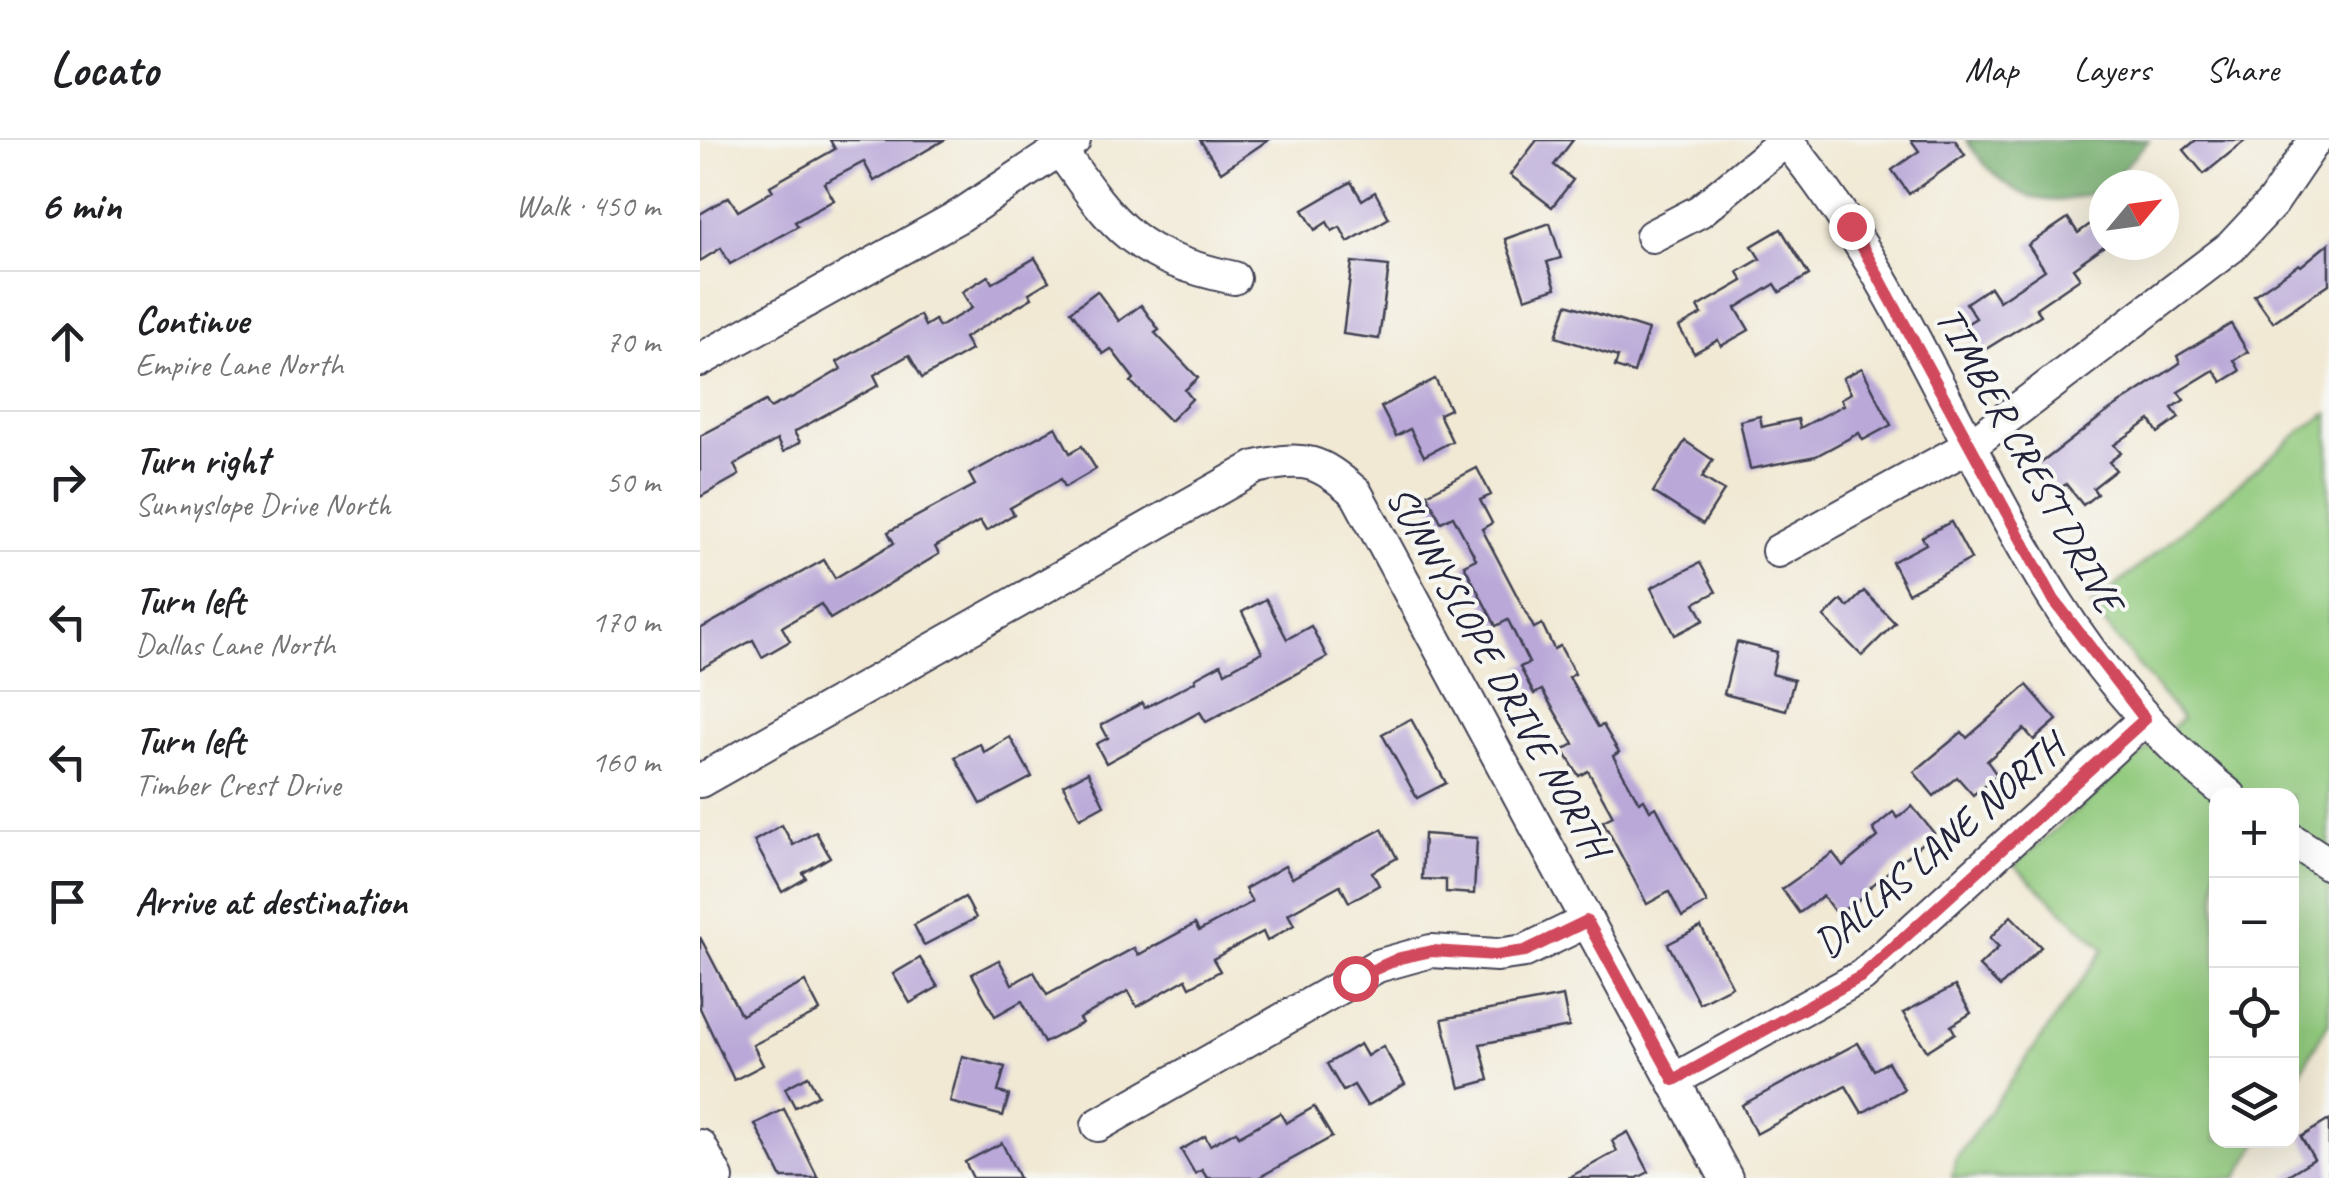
<!DOCTYPE html>
<meta charset="utf-8">
<style>
:root{--surface:#fff;--page:#f2f2f2;--text:#202124;--muted:#757577;--line:#e0e0e0}
body{margin:0;font-family:Caveat,sans-serif;background:var(--page);color:var(--text)}
.controls{position:absolute;right:30px;bottom:30px;display:grid;overflow:hidden;border-radius:20px;box-shadow:0 10px 40px #0002}
.controls button{width:90px;height:90px;display:grid;place-items:center;padding:0;border:0;border-bottom:2px solid var(--line);background:var(--surface);color:var(--text);font:50px sans-serif}
.compass{position:absolute;left:1389px;top:30px;width:90px;height:90px;border-radius:50%;background:var(--surface);box-shadow:0 10px 40px #0002;rotate:61deg}
.stop{position:absolute;width:30px;height:30px;margin:-22px;border:8px solid #d1495b;border-radius:50%;background:#fff}
.stop.end{background:#d1495b;border-color:#fff;box-shadow:0 2px 10px #0008}
.list{margin:0;padding:0;list-style:none}
h2{display:flex;justify-content:space-between;align-items:center;height:130px;margin:0;padding:0 40px;font-size:42px}
h2 small{font-size:32px;font-weight:400;color:var(--muted)}
.list li{display:grid;grid-template-columns:65px 1fr auto;gap:30px;align-items:center;box-sizing:border-box;height:140px;padding:0 40px;border-top:2px solid var(--line)}
.list b{display:block;font-size:38px;white-space:nowrap}
.list p{margin:0;font-size:32px;white-space:nowrap;color:var(--muted)}
.list em{font-size:32px;font-style:normal;color:var(--muted)}
.icon{flex:none;width:55px;height:55px;fill:none;stroke:currentColor;stroke-width:2;stroke-linecap:round;stroke-linejoin:round}
.map{position:relative;flex:none;width:1629px;height:1038px;overflow:hidden}
header{display:flex;align-items:center;gap:60px;box-sizing:border-box;height:140px;padding:0 50px;background:var(--surface);border-bottom:2px solid var(--line)}
header strong{font-size:48px}
nav{display:flex;gap:55px;margin-inline-start:auto;font-size:35px}
main{display:flex}
aside{flex:1;background:var(--surface)}
.map>svg:first-child{display:block}
.green{fill:#92ca7e;stroke:#5a765c;stroke-width:2.5}
.forest{fill:#75ae6d;stroke:#4c6854;stroke-width:2.5}
.building{fill:#b9a8d8}
.lines{fill:none;stroke-linecap:round;stroke-linejoin:round}
.minor-casing{stroke:#414052;stroke-width:36}
.minor{stroke:#fff;stroke-width:32}
.route{stroke:#d1495b;stroke-width:12}
.labels{text-anchor:middle;stroke-width:8;stroke-linejoin:round;paint-order:stroke}
.street-label{font-size:40px;fill:#22223b;stroke:#f6f6f2}
</style>
<header>
<strong>Locato</strong>
<nav><a>Map</a><a>Layers</a><a>Share</a></nav>
</header>
<main>
<aside>
<h2>6 min<small>Walk · 450 m</small></h2>
<ul class="list">
<li><svg class="icon" aria-label="ahead" viewBox="0 0 24 24"><path d="M12 20V5M6 11l6-6 6 6"/></svg><div><b>Continue</b><p>Empire Lane North</p></div><em>70 m</em></li>
<li><svg class="icon" aria-label="right" viewBox="0 0 24 24"><path d="M7 20v-9h11M14 6l5 5-5 5"/></svg><div><b>Turn right</b><p>Sunnyslope Drive North</p></div><em>50 m</em></li>
<li><svg class="icon" aria-label="left" viewBox="0 0 24 24"><path d="M17 20v-9H6M10 6l-5 5 5 5"/></svg><div><b>Turn left</b><p>Dallas Lane North</p></div><em>170 m</em></li>
<li><svg class="icon" aria-label="left" viewBox="0 0 24 24"><path d="M17 20v-9H6M10 6l-5 5 5 5"/></svg><div><b>Turn left</b><p>Timber Crest Drive</p></div><em>160 m</em></li>
<li><svg class="icon" aria-label="arrive" viewBox="0 0 24 24"><path d="M6 21V4h12l-3 4 3 4H6"/></svg><div><b>Arrive at destination</b></div></li>
</ul>
</aside>
<div class="map">
<svg width="1629" height="1038" viewBox="0 0 1629 1038">
<rect width="100%" height="100%" fill="#f6f6f2"/>
<filter id="ink" filterUnits="userSpaceOnUse"><feTurbulence type="fractalNoise" baseFrequency=".01" numOctaves="2"/><feDisplacementMap in="SourceGraphic" scale="20" xChannelSelector="R" yChannelSelector="G"/><feConvolveMatrix kernelMatrix="1 2 1 2 8 2 1 2 1" color-interpolation-filters="sRGB"/></filter>
<filter id="wash" filterUnits="userSpaceOnUse"><feTurbulence type="fractalNoise" baseFrequency=".0048" numOctaves="4" result="noise"/><feDisplacementMap in="SourceGraphic" scale="40" xChannelSelector="R" yChannelSelector="G"/><feGaussianBlur stdDeviation="2.25" result="paint"/><feColorMatrix in="noise" values="0 0 0 0 0 0 0 0 0 0 0 0 0 0 0 0 0 1.4 0 .05"/><feComposite in="paint" operator="in"/></filter>
<g filter="url(#wash)">
<rect width="100%" height="100%" fill="#f1e9d4"/>
<!-- green -->
<path class="green" d="M1629,273v609l-37,64v-290h-76v344l43,1 -22,37h-285l3,-18 149,-211 -90,-84 168,-146 -91,-112 214,-179z"/>
<!-- forest -->
<path class="forest" d="M1266,0h183l-41,45h-4v5c-13,3 -26,8 -40,10 -43,5 -76,-27 -98,-60z"/>
<g id="blocks">
<!-- building -->
<g class="building">
<path d="M130,0h114l-70,41 -10,-19 -40,21 10,17 -39,22 3,4 -68,38 -9,-16 -21,13v-47l29,-17 9,14 35,-20 -3,-5 65,-37z"/>
<path d="M500,0h68l-47,32z"/>
<path d="M837,0h36l-19,25 19,15 -21,27 -42,-32z"/>
<path d="M1211,0h44l10,15 -56,39 -17,-24 27,-19z"/>
<path d="M1496,0h50l-42,34 -20,-24z"/>
<path d="M651,42l11,18 13,-8 14,26 -41,24 -8,-15 -8,4 -5,-9 -12,8 -12,-20z"/>
<path d="M1404,74v32l-31,22 7,10 -44,30 5,7 -60,37 -18,-26 13,-8 -10,-15 24,-16 9,14 46,-31 -17,-25 40,-27 10,15z"/>
<path d="M850,83l11,35 -14,4 9,26 -31,10 -20,-59z"/>
<path d="M1081,89l28,46 -29,17 -5,-8 -39,24 13,22 -28,16 -3,-6 -24,13 -15,-26 23,-13 -4,-7 45,-26 -5,-9 22,-13 -8,-13z"/>
<path d="M1629,103v41l-56,38 -19,-27 45,-31 2,2z"/>
<path d="M335,118l14,23 -20,12 3,5 -68,40 7,12 -49,28 -13,-23 -35,20 5,10 -85,47 6,10 -17,10 -6,-12 -43,25 5,10 -39,22v-61l66,-35 4,7 25,-12 46,-27 -4,-7 83,-47 5,11 10,-6 4,7 33,-19 -10,-16 26,-16 4,7z"/>
<path d="M652,122l37,4 -10,73 -36,-5z"/>
<path d="M397,151l22,30 22,-16 18,25 -4,3 43,45 -13,12 7,9 -22,22 -39,-39 3,-3 -23,-30 -8,5 -32,-43z"/>
<path d="M867,164l81,26 -14,43 -19,-6 3,-10 -62,-20z"/>
<path d="M1531,184l17,28 -14,8 6,11 -18,11 -8,-12 -36,22 6,8 -12,8 7,10 -21,15 -8,-13 -36,25 7,8 -12,9 7,8 -23,18 4,6 -14,11 -17,-21 -10,8 -20,-25 67,-52 77,-52 -3,-7z"/>
<path d="M1162,228l29,57 -28,15 -4,-7 -43,23 -66,13 -10,-48 20,-5 2,11 36,-8 2,9 44,-23 -3,-6 10,-6 -8,-15z"/>
<path d="M735,239l15,30 -11,5 13,27 -28,15 -14,-27 -14,7 -15,-29z"/>
<path d="M356,287l14,26 12,-7 14,23 -31,18 -4,-8 -51,29 4,6 -28,17 -6,-10 -45,26 4,7 -109,65 -9,-15 -39,23 8,14 -28,16 -9,-17 -53,29v-40l124,-69 11,18 59,-35 -6,-11 87,-47 -6,-11z"/>
<path d="M985,301l28,19 -11,17 22,14 -21,33 -50,-32z"/>
<path d="M777,328l14,27 -11,5 12,23 -10,6 52,99 8,-4 12,25 6,-3 15,28 -6,3 29,50 5,-2 16,27 -6,4 26,46 5,-3 6,11 6,-3 51,96 -25,14 -13,-25 -22,12 -44,-83 10,-5 -25,-45 -9,5 -16,-26 11,-6 -32,-54 -8,4 -14,-27 9,-4 -21,-43 -12,6 -32,-61 12,-6 -23,-43 -12,6 -14,-28z"/>
<path d="M1251,382l20,37 -63,34 -16,-31 34,-18 -4,-7z"/>
<path d="M1000,423l16,29 -21,11 9,17 -29,15 -24,-47z"/>
<path d="M1164,451l31,32 -33,33 -38,-39 17,-17 7,7z"/>
<path d="M566,459l21,40 24,-13 16,31 -121,65 -6,-10 -94,51 -10,-19 12,-6 -7,-13 41,-22 2,5 52,-27 -1,-3 26,-14 4,8 37,-20 -20,-40z"/>
<path d="M1037,502l40,10 -5,22 22,6 -8,30 -62,-16z"/>
<path d="M1327,545l30,35 -23,20 -10,-11 -37,32 10,14 -24,20 -16,-18 -23,19 -20,-24 48,-40 5,6z"/>
<path d="M711,579l35,64 -29,15 -35,-64z"/>
<path d="M310,597l22,40 -51,27 -26,-47 25,-13 4,8z"/>
<path d="M388,632l16,33 -24,13 -17,-33z"/>
<path d="M1212,666l22,27 -72,61 1,2 -26,19 -14,-19 -24,17 -17,-24 51,-36 10,13 35,-29 -5,-8 20,-17 5,6z"/>
<path d="M82,685l11,20 23,-13 14,25 -27,16 3,5 -24,14 -28,-51z"/>
<path d="M682,689l15,29 -25,14 7,13 -30,17 -9,-17 -52,29 6,11 -27,16 -4,-9 -50,27 7,12 -30,16 -4,-8 -49,28 -9,-16 -49,28 3,4 -38,20 -22,-42 -27,15 -23,-42 27,-14 13,24 22,-12 13,23 87,-47 4,7 57,-31 4,7 53,-29 -7,-13 40,-23 7,12z"/>
<path d="M724,694l53,4 -3,56 -28,-2v-12l-24,-1z"/>
<path d="M265,757l11,21 -52,27 -10,-20z"/>
<path d="M1311,776l30,31 -41,40 -21,-21 20,-19 -9,-9z"/>
<path d="M1001,787l31,59 -33,17 -31,-59z"/>
<path d="M0,797l41,78 64,-33 15,29 -67,34 10,20 -29,15 -34,-72z"/>
<path d="M220,818l18,29 -28,16 -17,-29z"/>
<path d="M1255,846l16,27 -20,13 4,7 -28,18 -24,-38z"/>
<path d="M863,856l6,31 -89,17 9,36 -29,8 -18,-69z"/>
<path d="M1158,903l16,27 14,-8 16,27 -42,24 -16,-27 -90,48 -14,-29z"/>
<path d="M660,904l7,12 16,-10 22,38 -38,22 -13,-21 -11,6 -16,-27z"/>
<path d="M262,916l43,11 -7,25 11,3 -6,21 -53,-14z"/>
<path d="M108,936l10,19 -23,12 -10,-19z"/>
<path d="M614,967l18,30 -74,41h-51l-5,-8 -7,4 -14,-24 24,-14 5,9 26,-14 3,5 41,-23 6,10z"/>
<path d="M84,969l34,69h-36l-27,-54z"/>
<path d="M1629,980v58h-46l31,-19 -13,-22z"/>
<path d="M928,992l21,40 -12,6h-69l49,-27 -5,-10z"/>
<path d="M302,1003l17,35h-46l-8,-16z"/>
</g>
</g>
</g>
<g filter="url(#ink)">
<use href="#blocks" fill-opacity="0" stroke="#414052" stroke-width="2.5"/>
<g class="lines">
<defs>
<g id="minor">
<path d="M1086,0c114,137 174,308 268,458 47,75 106,143 176,198"/>
<path d="M361,11c55,79 75,106 173,127"/>
<path d="M952,96l48,-25 86,-71"/>
<path d="M0,220l261,-145 113,-75"/>
<path d="M1078,411l193,-106 260,-198 42,-45 42,-62"/>
<path d="M0,641l556,-314c49,-11 63,-7 100,26l370,685"/>
<path d="M1592,700l37,24"/>
<path d="M974,940l188,-104 283,-257"/>
<path d="M398,985l279,-159 54,-15 66,4 28,-4 62,-30"/>
<path d="M0,1006l17,32"/>
</g>
</defs>
<!-- minor casing -->
<use href="#minor" class="minor-casing"/>
<!-- minor -->
<use href="#minor" class="minor"/>
</g>
</g>
<g class="lines" filter="url(#ink)">
<!-- route -->
<path class="route" d="M655,838l45,-20 32,-7 65,4 28,-4 62,-30 87,159 188,-104 283,-257 -91,-119 -203,-374"/>
</g>
<g class="labels">
<!-- street labels -->
<g class="street-label">
<text transform="translate(1330 319) rotate(61)" y="14">TIMBER CREST DRIVE</text>
<text transform="translate(799 531) rotate(61)" y="14">SUNNYSLOPE DRIVE NORTH</text>
<text transform="translate(1238 705) rotate(-41)" y="14">DALLAS LANE NORTH</text>
</g>
</g>
</svg>
<div class="controls">
<button>+</button>
<button>−</button>
<button><svg class="icon" aria-label="locate" viewBox="0 0 24 24"><circle cx="12" cy="12" r="6"/><path d="M12 2v4M12 18v4M2 12h4M18 12h4"/></svg></button>
<button><svg class="icon" aria-label="layers" viewBox="0 0 24 24"><path d="M12 4l9 5-9 5-9-5zM3 14l9 5 9-5"/></svg></button>
</div>
<svg class="compass" viewBox="-18 -18 36 36"><path d="M0-13l5 13h-10z" fill="#e53935"/><path d="M0 13l5-13h-10z" fill="#757577"/></svg>
<div class="stop" style="left:655px;top:838px"></div>
<div class="stop end" style="left:1151px;top:86px"></div>
</div>
</main>
